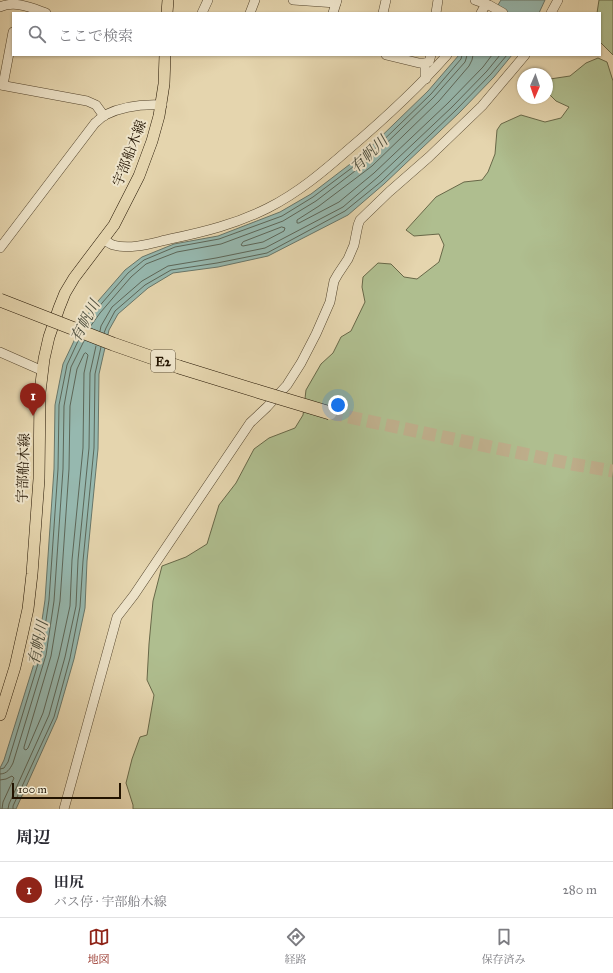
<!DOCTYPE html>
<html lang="ja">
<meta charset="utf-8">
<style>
:root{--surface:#fff;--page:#f7f7f7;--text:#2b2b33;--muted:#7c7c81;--line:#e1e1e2;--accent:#8f2418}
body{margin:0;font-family:"IM FELL Great Primer","Noto Serif JP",serif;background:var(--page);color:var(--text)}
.compass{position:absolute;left:517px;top:68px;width:36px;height:36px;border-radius:50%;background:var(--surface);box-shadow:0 1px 3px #0004;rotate:182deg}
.scale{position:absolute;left:12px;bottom:10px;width:109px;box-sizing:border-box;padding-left:4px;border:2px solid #221300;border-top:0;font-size:11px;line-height:14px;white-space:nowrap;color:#221300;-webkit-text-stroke:3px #eee4ca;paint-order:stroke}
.you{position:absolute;left:338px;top:405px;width:14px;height:14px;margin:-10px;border:3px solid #fff;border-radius:50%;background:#1a73e8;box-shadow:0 0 0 6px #1a73e833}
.badge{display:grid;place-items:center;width:26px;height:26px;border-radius:50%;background:var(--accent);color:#fff;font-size:13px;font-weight:700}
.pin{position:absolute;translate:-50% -33px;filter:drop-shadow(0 1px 2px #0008)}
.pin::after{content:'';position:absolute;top:21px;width:14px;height:12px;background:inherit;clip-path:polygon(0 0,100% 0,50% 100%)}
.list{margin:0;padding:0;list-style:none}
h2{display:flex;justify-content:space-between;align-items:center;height:52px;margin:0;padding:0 16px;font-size:17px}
h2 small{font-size:13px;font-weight:400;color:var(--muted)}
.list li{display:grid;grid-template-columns:26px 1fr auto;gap:12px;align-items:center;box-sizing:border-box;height:56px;padding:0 16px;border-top:1px solid var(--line)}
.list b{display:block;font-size:15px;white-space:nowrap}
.list p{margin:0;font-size:13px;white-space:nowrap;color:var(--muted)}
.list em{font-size:13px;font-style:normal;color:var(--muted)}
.icon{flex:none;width:22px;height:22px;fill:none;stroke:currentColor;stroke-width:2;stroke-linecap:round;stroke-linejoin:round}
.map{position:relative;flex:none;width:613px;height:809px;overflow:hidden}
.search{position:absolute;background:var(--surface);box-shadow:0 1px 3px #0004;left:12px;right:12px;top:12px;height:44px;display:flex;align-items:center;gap:10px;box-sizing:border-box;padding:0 14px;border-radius:0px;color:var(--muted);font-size:15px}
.sheet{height:108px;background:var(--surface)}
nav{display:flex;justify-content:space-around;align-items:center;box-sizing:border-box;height:56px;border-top:1px solid var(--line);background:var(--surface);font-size:11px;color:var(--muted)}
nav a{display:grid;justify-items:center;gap:2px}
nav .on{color:var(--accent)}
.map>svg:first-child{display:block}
.green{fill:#afbe8f;stroke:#686848}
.water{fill:#96b8af;stroke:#687669}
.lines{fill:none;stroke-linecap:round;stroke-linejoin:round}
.shore{stroke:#5c6658;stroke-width:1}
.highway-tunnel{stroke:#beae8b;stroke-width:13;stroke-dasharray:13 6;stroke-linecap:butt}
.minor-casing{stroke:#53442c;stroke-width:10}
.major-casing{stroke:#221300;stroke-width:12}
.minor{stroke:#eee4ca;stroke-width:9}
.major{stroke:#e5d5ae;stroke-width:11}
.highway-bridge-casing{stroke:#221300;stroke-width:14;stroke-linecap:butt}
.highway-bridge{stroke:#e5d5ae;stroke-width:13}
.labels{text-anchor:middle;stroke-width:4;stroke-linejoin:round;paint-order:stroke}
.shield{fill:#eee4ca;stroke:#5f523d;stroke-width:1}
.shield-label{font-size:13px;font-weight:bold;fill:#221300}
.street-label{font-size:14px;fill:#221300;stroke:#eee4ca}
.water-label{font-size:15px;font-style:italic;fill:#4b4d3d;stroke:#eee4ca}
</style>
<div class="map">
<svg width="613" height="809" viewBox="0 0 613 809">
<rect width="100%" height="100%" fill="#e5d5ae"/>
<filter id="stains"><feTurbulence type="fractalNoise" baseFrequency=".005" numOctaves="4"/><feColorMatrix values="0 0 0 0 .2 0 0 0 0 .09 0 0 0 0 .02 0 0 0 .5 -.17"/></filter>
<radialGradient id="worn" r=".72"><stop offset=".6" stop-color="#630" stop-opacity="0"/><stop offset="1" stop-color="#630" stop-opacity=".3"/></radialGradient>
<!-- green -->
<g class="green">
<path d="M599,0h14v55l-13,-13v-29h-3z"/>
<path d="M598,58l9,4 6,19v728h-480v-4l-7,-22 6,-24 8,-22 7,-2 7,-40 -7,-15 2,-36 4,-43 9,-35 24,-9 21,-13 12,-39 17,-22 18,-34 15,-11 26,-10 8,-13 3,-25 15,-26 12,-11 8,-16 10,-6 14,-29 -3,-15 1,-10 15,-14 13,1 13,13 13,2 22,-17 5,-17 -5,-11 -25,2 -8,-6 30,-33 28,-15 18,-2 6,-8 7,-18 2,-24 4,-6 20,-9 24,7 16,-4 8,-11 -13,-6 -9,-9v-9l3,-4 20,-3 16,-13z"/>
</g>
<!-- water -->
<g class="water">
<path d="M501,0h44l-6,13h-46z"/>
<path d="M459,55h53l-18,22 -35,36 -75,71 -36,31 -80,41 -50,11 -45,6 -25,15 -30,26 -9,16 -10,44 -1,75 -11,112 -2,47 -11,51 -17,59 -41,91h-16v-41l4,-8 33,-106 8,-54 9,-131 1,-64 8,-41 20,-42 9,-14 33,-38 17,-13 32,-13 44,-8 62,-24 31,-18 51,-39 66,-64z"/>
</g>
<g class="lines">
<!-- shore -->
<g class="shore">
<path d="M473,55l-1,5 -3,6 -30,35 -67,65 -53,40 -22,14v3h2l40,-21 35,-29 74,-70 35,-36 9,-12"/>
<path d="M282,227l3,1 -1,3 -21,11 -20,4 -2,-1 2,-3z"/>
<path d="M86,325l10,-15 32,-37 16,-13 31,-13 44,-8 63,-23 31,-19 52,-39 66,-64 30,-35 1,-4"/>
<path d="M90,327l10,-14 31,-36 15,-13 31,-12 44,-8 62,-23 33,-20 52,-40 66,-64 31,-35 1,-3 1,-4"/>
<path d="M100,331l1,-5 11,-19 30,-26 26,-15 48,-8 49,-10 78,-41 35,-30 74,-70 35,-36 13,-16"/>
<path d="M104,333l2,-5 9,-17 30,-26 26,-15 46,-7 50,-10 78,-42 37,-30 74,-71 35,-36 16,-19"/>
<path d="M86,353l2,2 -4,18 -1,75 -11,112 -2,46 -11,50 -16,57 -15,35 -2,2 -2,-1v-2l27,-91 9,-55 9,-132 1,-63 7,-37 7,-15z"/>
<path d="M0,769l4,-1 4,-6 33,-108 8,-54 9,-131 1,-64 8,-40 12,-26"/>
<path d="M0,774c7,0 10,-5 13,-11l33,-108 8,-54 9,-132 1,-63 7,-39 13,-26"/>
<path d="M0,780l6,-1 6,-3 2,2 -11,24 -1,7"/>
<path d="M8,809l1,-5 40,-89 16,-58 11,-51 2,-46 11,-112 1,-75 6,-27"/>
<path d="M13,809v-3l41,-89 16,-59 10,-51 3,-46 11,-113 1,-74 6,-27"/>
</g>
<!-- highway-tunnel -->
<path class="highway-tunnel" d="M330,413l242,51 41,7"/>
<defs>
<g id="minor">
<path d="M293,0l43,3"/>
<path d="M475,0l14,5 14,8"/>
<path d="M0,7c15,-7 32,1 46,6"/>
<path d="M202,13l6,-13"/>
<path d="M250,13l5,-13"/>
<path d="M333,13l4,-13"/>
<path d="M383,13l3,-13"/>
<path d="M436,13l2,-13"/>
<path d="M481,13l5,-9"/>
<path d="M551,13l7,-13"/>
<path d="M386,55l33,8h6v12l1,4"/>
<path d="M425,63l4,-1 2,-7"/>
<path d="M0,85l87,16 9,4 8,11"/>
<path d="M3,85l10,-53"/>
<path d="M103,239c3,2 7,5 10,6 19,5 39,-2 57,-6 34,-7 66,-15 98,-31 30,-15 56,-37 81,-59 34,-29 68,-60 98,-94"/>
<path d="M0,248l95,-125c3,-2 6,-6 10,-8 18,-9 37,-11 57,-10"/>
<path d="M0,352l43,19"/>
<path d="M64,809l53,-192 17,-22 116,-172 17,-16 20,-22 14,-22 15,-29 14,-32 4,-21 4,-7 10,-15 6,-14 4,-20 2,-5 29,-28 40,-35 53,-51 43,-51"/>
</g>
<g id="major">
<path d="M167,13l1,-13"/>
<path d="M0,715l15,-48 13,-58 4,-35 7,-95 1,-87 4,-33 5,-22 10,-29 6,-15 9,-15 40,-53 25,-49 13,-35 7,-25 5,-32 1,-29"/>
</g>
</defs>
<!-- minor casing -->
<use href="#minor" class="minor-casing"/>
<!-- major casing -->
<use href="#major" class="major-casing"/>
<!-- minor -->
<use href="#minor" class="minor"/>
<!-- major -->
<use href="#major" class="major"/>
<defs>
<path id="highway-bridge" d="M0,300l113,44 66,23 81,25 70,21"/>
</defs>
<!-- highway-bridge casing -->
<use href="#highway-bridge" class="highway-bridge-casing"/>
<!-- highway-bridge -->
<use href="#highway-bridge" class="highway-bridge"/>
</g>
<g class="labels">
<!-- shield labels -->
<rect class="shield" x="151" y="350" width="24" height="22" rx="3"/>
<g class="shield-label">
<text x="163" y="366">E2</text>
</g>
<!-- street labels -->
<g class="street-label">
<text transform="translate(129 153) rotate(-69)" y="5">宇部船木線</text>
<text transform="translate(23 468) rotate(-88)" y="5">宇部船木線</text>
</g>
<!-- water labels -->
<g class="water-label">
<text transform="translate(369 154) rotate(-44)" y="5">有帆川</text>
<text transform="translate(85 321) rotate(-62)" y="5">有帆川</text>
<text transform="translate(38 643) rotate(-78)" y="5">有帆川</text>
</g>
</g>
<rect width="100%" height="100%" filter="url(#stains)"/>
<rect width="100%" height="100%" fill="url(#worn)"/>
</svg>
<svg class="compass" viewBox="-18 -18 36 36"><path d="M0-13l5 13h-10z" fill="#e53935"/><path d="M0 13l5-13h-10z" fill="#7c7c81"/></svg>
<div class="scale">100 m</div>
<div class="you"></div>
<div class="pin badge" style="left:33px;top:416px">1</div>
<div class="search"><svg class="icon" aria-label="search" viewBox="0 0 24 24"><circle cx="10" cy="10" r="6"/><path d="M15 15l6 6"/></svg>ここで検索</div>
</div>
<section class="sheet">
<h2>周辺<small></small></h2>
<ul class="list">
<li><span class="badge">1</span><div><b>田尻</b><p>バス停 · 宇部船木線</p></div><em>280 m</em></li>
</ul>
</section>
<nav>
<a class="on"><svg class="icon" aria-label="map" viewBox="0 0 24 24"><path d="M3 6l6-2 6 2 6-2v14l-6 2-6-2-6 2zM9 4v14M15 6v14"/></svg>地図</a>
<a><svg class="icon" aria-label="directions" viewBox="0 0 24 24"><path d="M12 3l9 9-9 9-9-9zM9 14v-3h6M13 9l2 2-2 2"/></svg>経路</a>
<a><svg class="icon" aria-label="saved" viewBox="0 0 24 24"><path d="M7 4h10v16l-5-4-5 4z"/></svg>保存済み</a>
</nav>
